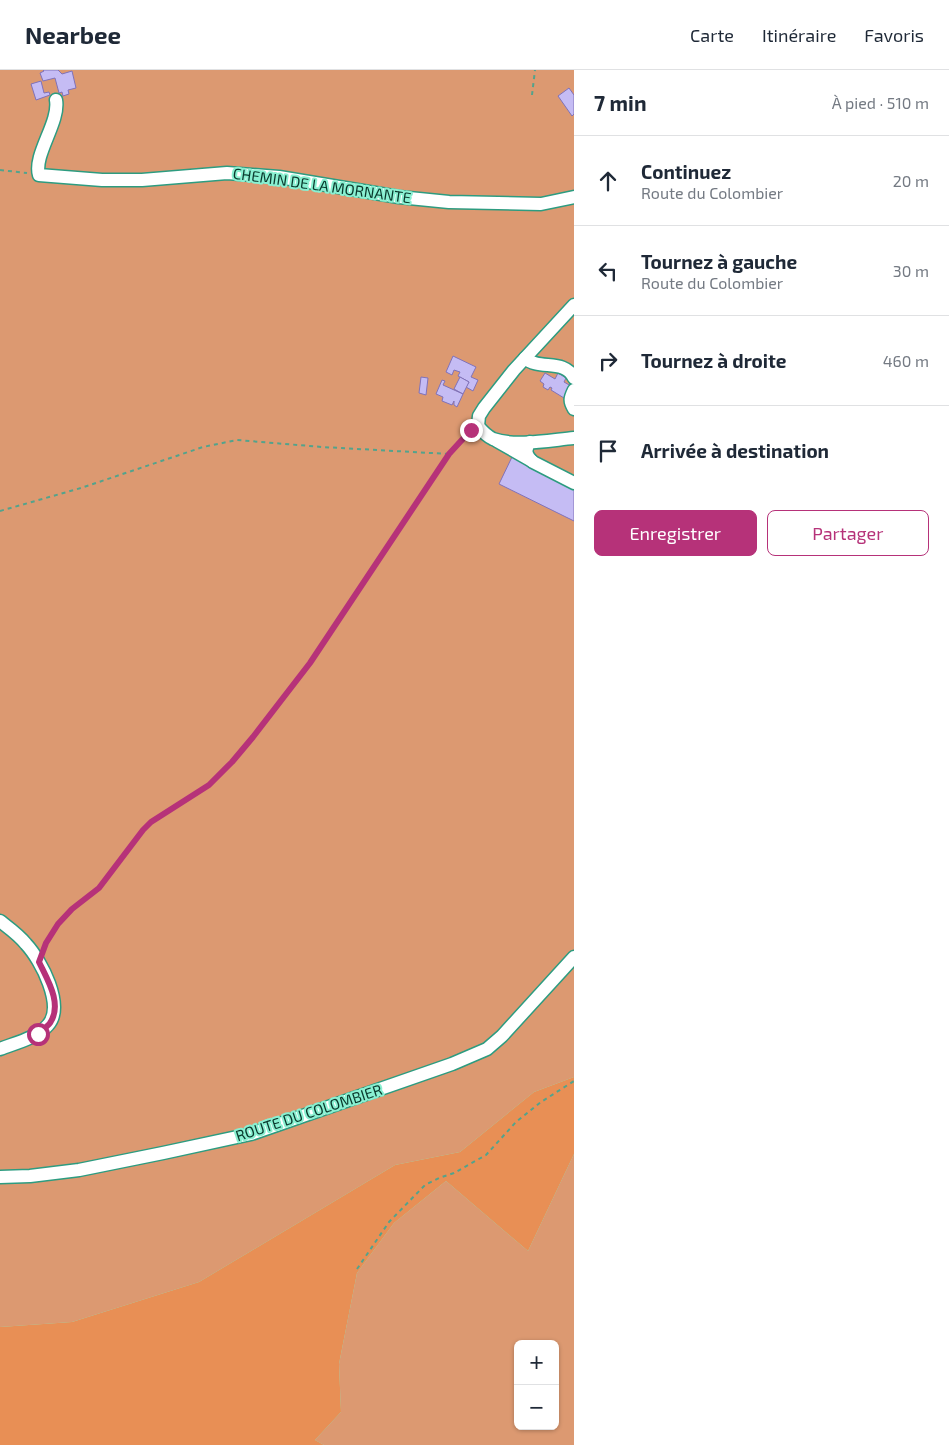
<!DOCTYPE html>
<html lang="fr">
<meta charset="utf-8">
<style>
:root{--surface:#fff;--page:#f6f6f7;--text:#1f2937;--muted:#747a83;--line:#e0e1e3;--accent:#b63279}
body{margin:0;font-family:"Exo 2",sans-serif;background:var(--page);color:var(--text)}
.controls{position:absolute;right:15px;bottom:15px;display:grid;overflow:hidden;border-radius:8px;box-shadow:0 1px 4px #0004}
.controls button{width:45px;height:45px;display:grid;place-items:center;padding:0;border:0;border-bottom:1px solid var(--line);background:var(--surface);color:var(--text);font:25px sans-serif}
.stop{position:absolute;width:15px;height:15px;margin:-11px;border:4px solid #b63279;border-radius:50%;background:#fff}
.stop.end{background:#b63279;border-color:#fff;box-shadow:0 1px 5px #0008}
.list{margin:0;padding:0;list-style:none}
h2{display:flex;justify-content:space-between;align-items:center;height:65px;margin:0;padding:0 20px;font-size:21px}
h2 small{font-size:16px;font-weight:400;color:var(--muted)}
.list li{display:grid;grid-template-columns:32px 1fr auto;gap:15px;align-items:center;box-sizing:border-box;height:90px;padding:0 20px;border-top:1px solid var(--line)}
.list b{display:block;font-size:19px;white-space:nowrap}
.list p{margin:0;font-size:16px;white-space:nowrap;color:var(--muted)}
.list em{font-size:16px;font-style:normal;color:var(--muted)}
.actions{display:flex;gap:10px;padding:15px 20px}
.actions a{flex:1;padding:11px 0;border:1px solid var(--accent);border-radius:8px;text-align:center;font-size:18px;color:var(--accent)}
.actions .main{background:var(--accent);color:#fff}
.icon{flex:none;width:28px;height:28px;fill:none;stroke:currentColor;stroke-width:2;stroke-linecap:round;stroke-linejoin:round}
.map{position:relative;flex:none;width:574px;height:1375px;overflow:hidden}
header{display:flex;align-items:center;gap:30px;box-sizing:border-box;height:70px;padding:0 25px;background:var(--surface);border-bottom:1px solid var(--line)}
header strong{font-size:24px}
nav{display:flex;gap:28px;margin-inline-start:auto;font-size:18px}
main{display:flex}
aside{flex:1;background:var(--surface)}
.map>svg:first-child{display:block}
.green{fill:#dc9971;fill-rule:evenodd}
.forest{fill:#e88f55}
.building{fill:#c5bcf4;stroke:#8072b9}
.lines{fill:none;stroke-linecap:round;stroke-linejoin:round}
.minor-casing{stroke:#2d9c80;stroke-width:15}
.path{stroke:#53a38c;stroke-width:2;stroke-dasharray:4 4;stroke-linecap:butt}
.minor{stroke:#fff;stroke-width:12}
.route{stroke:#b63279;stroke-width:6}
.labels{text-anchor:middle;stroke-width:4;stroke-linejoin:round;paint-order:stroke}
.street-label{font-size:15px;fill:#09382c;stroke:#89f0d1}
</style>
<header>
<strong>Nearbee</strong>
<nav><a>Carte</a><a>Itinéraire</a><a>Favoris</a></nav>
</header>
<main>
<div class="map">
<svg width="574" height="1375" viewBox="0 0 574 1375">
<rect width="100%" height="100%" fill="#89f0d1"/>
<!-- green -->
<g class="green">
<path d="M0,0h574v1007l-40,15 -74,60 -65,13 -196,117 -127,40 -72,5z"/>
<path d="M574,1084v291h-250l-9,-5 26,-28 -2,-48 18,-91 37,-50 52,-42 82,70zM518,1274h37v82h-37z"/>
</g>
<!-- forest -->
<path class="forest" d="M574,1007v77l-46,97 -82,-70 -52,42 -37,50 -18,91 2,48 -26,28 9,5h-324v-118l72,-5 127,-40 196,-117 65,-13 74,-60z"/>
<!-- building -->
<g class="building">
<path d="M43,0h15l4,4 10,-3 4,17 -8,2 1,4 -6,2 -1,-4 -3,1 -4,-15 -12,3 -3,-8 4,-2z"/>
<path d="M41,11l3,12 5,-1 1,3 -14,5 -5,-16z"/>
<path d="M569,18l5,7v19l-2,2 -14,-20z"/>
<path d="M453,286l23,11 -5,10 7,3 -5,11 -7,-4 3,-5 -11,-6 2,-4 -6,-2 -2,5 -6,-3z"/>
<path d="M545,303l10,6 3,-6 8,5 -2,4 7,4 -7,12 -13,-8 1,-2 -2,-1 -2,3 -5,-3 1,-3 -4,-3z"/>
<path d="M421,307l7,1 -2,17 -7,-2z"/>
<path d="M460,307l9,5 -6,12 -9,-5z"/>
<path d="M442,310l3,1 -2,4 20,9 -6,13 -3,-2v-4l-2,4 -10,-4 1,-4 -7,-3z"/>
<path d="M512,387l62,31v33l-75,-37z"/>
</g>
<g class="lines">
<defs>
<g id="minor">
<path d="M56,30c4,22 -23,55 -17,75l63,5h40l85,-7 52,4 120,20 50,5 92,2 33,-7"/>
<path d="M574,235l-60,65 -30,38 -5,8 -1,10c4,5 9,10 15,13 22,8 58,1 81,-1"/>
<path d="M525,288c14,13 39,0 49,20"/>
<path d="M574,320c-4,8 -5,11 0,19"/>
<path d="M497,371l35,20"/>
<path d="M530,372c-6,8 -4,14 3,20l41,21"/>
<path d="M0,851c9,7 19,14 26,23 15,16 39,62 22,81 -11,13 -33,18 -48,24"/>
<path d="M0,1107l30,-1 49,-6 84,-17 88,-19 201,-70 35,-15 15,-13 72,-79"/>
</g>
</defs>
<!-- minor casing -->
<use href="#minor" class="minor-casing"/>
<!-- path -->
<g class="path">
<path d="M532,25l3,-25"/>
<path d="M0,100l27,3"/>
<path d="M0,441l81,-23 122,-41 34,-7 85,7 127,7"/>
<path d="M44,878l14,-24 14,-15 27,-21 44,-58 8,-8 58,-37 23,-24 21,-24 57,-74 139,-209 20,-22"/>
<path d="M357,1199l32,-47 36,-37 14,-7 15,-5 32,-18 30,-33 25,-20 33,-21"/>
</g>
<!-- minor -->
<use href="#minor" class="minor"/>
</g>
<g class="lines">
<!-- route -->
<path class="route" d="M38,964c4,-4 9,-7 12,-11 13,-19 -3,-44 -11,-61l7,-19 12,-19 14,-15 27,-21 44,-58 8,-8 58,-37 23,-23 21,-25 57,-74 139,-209 22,-24"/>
</g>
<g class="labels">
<!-- street labels -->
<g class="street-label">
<text transform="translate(322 116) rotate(8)" y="5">CHEMIN DE LA MORNANTE</text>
<text transform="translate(309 1043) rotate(-18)" y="5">ROUTE DU COLOMBIER</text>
</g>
</g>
</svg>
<div class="controls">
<button>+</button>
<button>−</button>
</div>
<div class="stop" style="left:38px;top:964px"></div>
<div class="stop end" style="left:471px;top:360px"></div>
</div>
<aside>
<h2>7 min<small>À pied · 510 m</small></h2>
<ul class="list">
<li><svg class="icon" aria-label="ahead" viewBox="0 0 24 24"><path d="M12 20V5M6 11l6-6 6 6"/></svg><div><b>Continuez</b><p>Route du Colombier</p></div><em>20 m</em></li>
<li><svg class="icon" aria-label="left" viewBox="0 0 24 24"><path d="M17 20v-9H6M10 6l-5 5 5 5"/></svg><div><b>Tournez à gauche</b><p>Route du Colombier</p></div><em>30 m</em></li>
<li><svg class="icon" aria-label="right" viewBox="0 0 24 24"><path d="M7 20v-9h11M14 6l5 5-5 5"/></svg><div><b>Tournez à droite</b></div><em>460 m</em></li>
<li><svg class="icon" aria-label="arrive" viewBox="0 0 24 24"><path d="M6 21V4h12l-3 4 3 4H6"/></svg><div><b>Arrivée à destination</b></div></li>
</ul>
<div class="actions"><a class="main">Enregistrer</a><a>Partager</a></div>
</aside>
</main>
